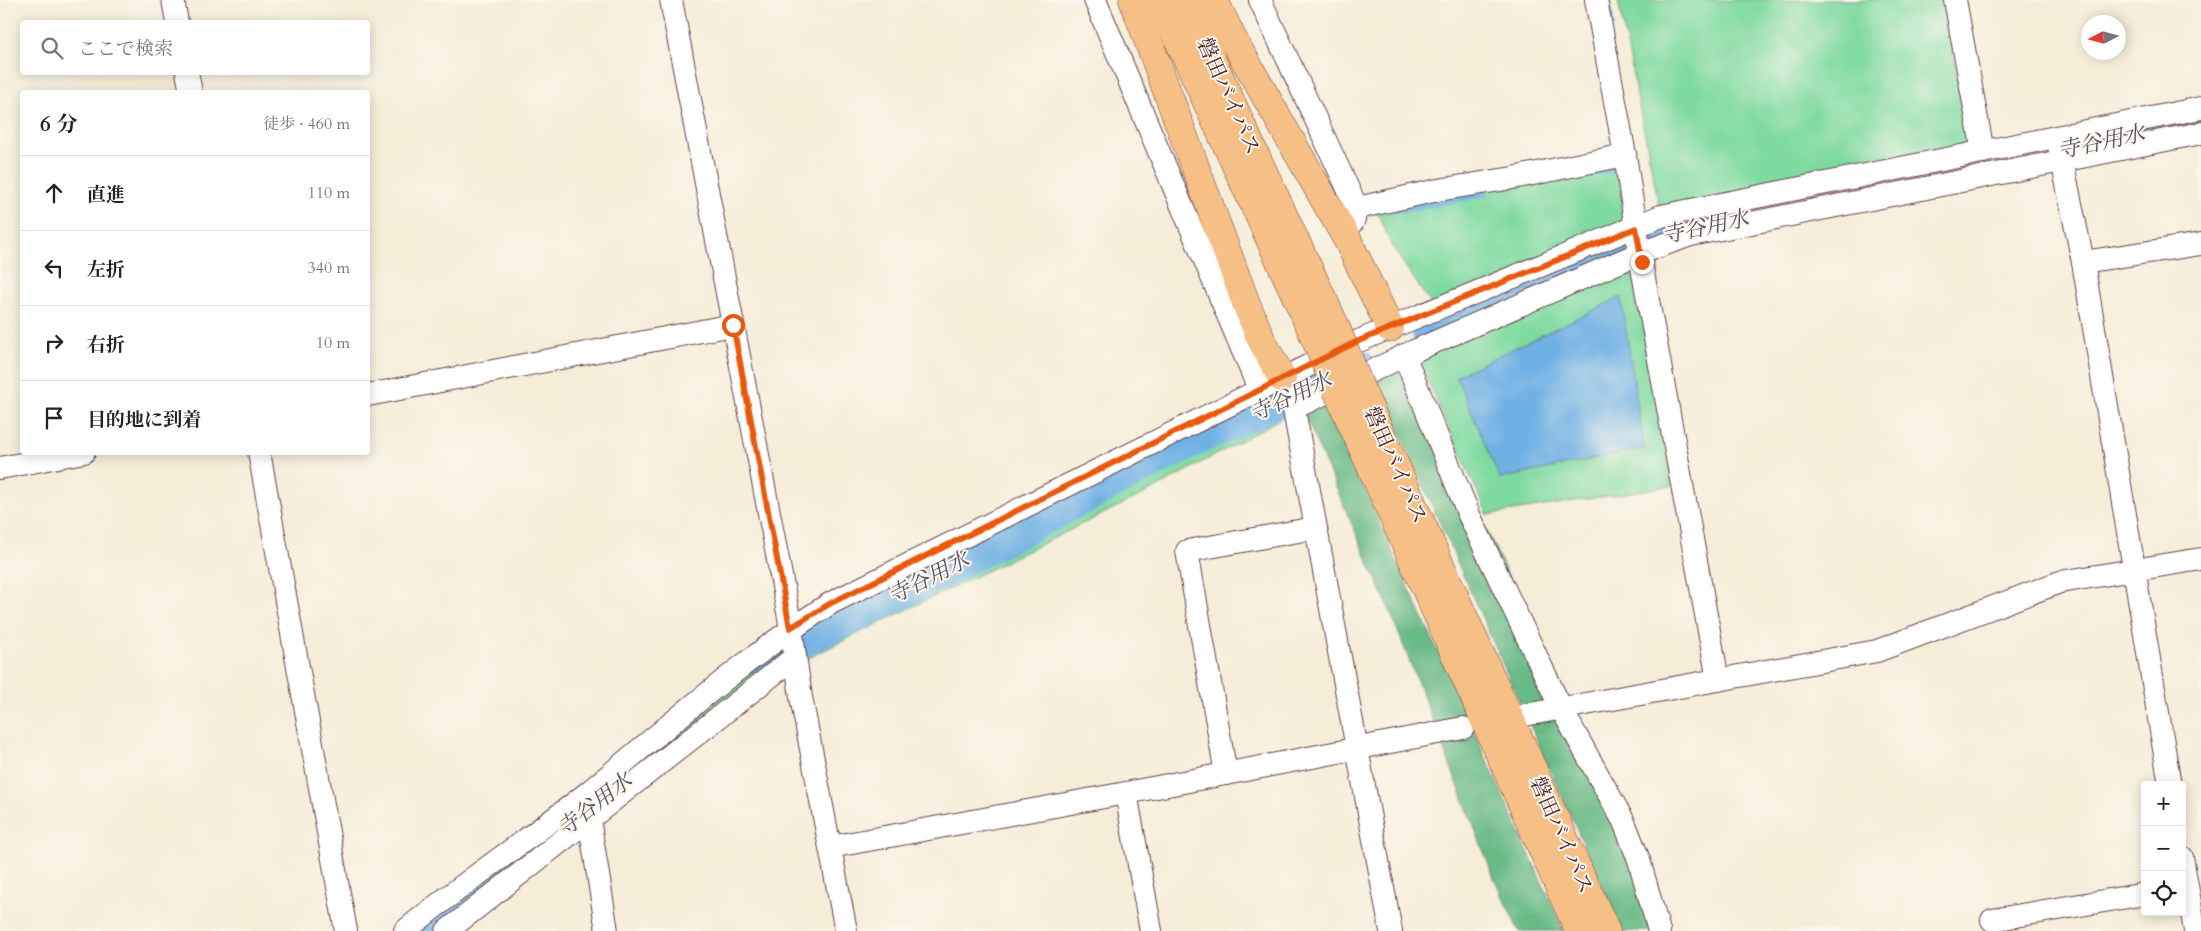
<!DOCTYPE html>
<html lang="ja">
<meta charset="utf-8">
<style>
:root{--surface:#fff;--page:#f6f6f6;--text:#222;--muted:#767676;--line:#e0e0e0}
body{margin:0;font-family:Cardo,"Noto Serif JP",serif;background:var(--page);color:var(--text)}
.controls{position:absolute;right:15px;bottom:15px;display:grid;overflow:hidden;border-radius:5px;box-shadow:0 2px 12px #0003}
.controls button{width:45px;height:45px;display:grid;place-items:center;padding:0;border:0;border-bottom:1px solid var(--line);background:var(--surface);color:var(--text);font:25px sans-serif}
.compass{position:absolute;left:2081px;top:15px;width:45px;height:45px;border-radius:50%;background:var(--surface);box-shadow:0 2px 12px #0003;rotate:264deg}
.stop{position:absolute;width:15px;height:15px;margin:-11px;border:4px solid #ea580c;border-radius:50%;background:#fff}
.stop.end{background:#ea580c;border-color:#fff;box-shadow:0 1px 5px #0008}
.list{margin:0;padding:0;list-style:none}
h2{display:flex;justify-content:space-between;align-items:center;height:65px;margin:0;padding:0 20px;font-size:21px}
h2 small{font-size:16px;font-weight:400;color:var(--muted)}
.list li{display:grid;grid-template-columns:32px 1fr auto;gap:15px;align-items:center;box-sizing:border-box;height:75px;padding:0 20px;border-top:1px solid var(--line)}
.list b{display:block;font-size:19px;white-space:nowrap}
.list em{font-size:16px;font-style:normal;color:var(--muted)}
.icon{flex:none;width:28px;height:28px;fill:none;stroke:currentColor;stroke-width:2;stroke-linecap:round;stroke-linejoin:round}
.map{position:relative;flex:none;width:2201px;height:931px;overflow:hidden}
.search{position:absolute;background:var(--surface);box-shadow:0 2px 12px #0003;left:20px;top:20px;width:350px;height:55px;display:flex;align-items:center;gap:12px;box-sizing:border-box;padding:0 18px;border-radius:5px;color:var(--muted);font-size:19px}
.panel{position:absolute;background:var(--surface);box-shadow:0 2px 12px #0003;left:20px;top:90px;width:350px;height:365px;border-radius:5px}
.map>svg:first-child{display:block}
.green{fill:#7fdaa0;stroke:#647c66}
.forest{fill:#67ba86;stroke:#586c58}
.water{fill:#70b1e4;stroke:#5d6888}
.lines{fill:none;stroke-linecap:round;stroke-linejoin:round}
.stream{stroke:#70b1e4;stroke-width:5.5}
.river{stroke:#70b1e4;stroke-width:32}
.minor-casing{stroke:#643e45;stroke-width:24}
.highway-casing{stroke:#643e45;stroke-width:29}
.minor{stroke:#fff;stroke-width:22}
.highway{stroke:#f5bf86;stroke-width:28}
.highway-bridge-casing{stroke:#643e45;stroke-width:29;stroke-linecap:butt}
.highway-bridge{stroke:#f5bf86;stroke-width:28}
.route{stroke:#ea580c;stroke-width:6}
.labels{text-anchor:middle;stroke-width:4;stroke-linejoin:round;paint-order:stroke}
.street-label{font-size:21px;fill:#4a1f2b;stroke:#fbf7ec}
.water-label{font-size:22px;font-style:italic;fill:#57526c;stroke:#fbf7ec}
</style>
<div class="map">
<svg width="2201" height="931" viewBox="0 0 2201 931">
<rect width="100%" height="100%" fill="#fbf7ec"/>
<filter id="ink" filterUnits="userSpaceOnUse"><feTurbulence type="fractalNoise" baseFrequency=".02" numOctaves="2"/><feDisplacementMap in="SourceGraphic" scale="10" xChannelSelector="R" yChannelSelector="G"/><feConvolveMatrix kernelMatrix="1 2 1 2 8 2 1 2 1" color-interpolation-filters="sRGB"/></filter>
<filter id="wash" filterUnits="userSpaceOnUse"><feTurbulence type="fractalNoise" baseFrequency=".0096" numOctaves="4" result="noise"/><feDisplacementMap in="SourceGraphic" scale="20" xChannelSelector="R" yChannelSelector="G"/><feGaussianBlur stdDeviation="1.12" result="paint"/><feColorMatrix in="noise" values="0 0 0 0 0 0 0 0 0 0 0 0 0 0 0 0 0 1.4 0 .05"/><feComposite in="paint" operator="in"/></filter>
<g filter="url(#wash)">
<rect width="100%" height="100%" fill="#f5edd8"/>
<!-- green -->
<g class="green">
<path d="M1618,0h326l27,154 -310,62z"/>
<path d="M1625,155l9,61 -199,94 -44,-65 -17,-41z"/>
<path d="M1641,262l41,222 -194,31 -74,-164z"/>
<path d="M1259,389l19,31 -124,69 -358,175 -349,267h-42l386,-303z"/>
</g>
<!-- forest -->
<g class="forest">
<path d="M1404,355l220,467 33,109h-35l-250,-560z"/>
<path d="M1322,395l242,536h-45l-23,-48 -106,-272 -90,-206z"/>
</g>
<!-- water -->
<path class="water" d="M1621,297l23,151 -144,31 -44,-103z"/>
<g class="lines">
<!-- stream -->
<g class="stream">
<path d="M1608,0l4,25"/>
<path d="M1578,176l45,-9"/>
<path d="M1396,211l89,-17"/>
</g>
<!-- river -->
<g class="river">
<path d="M2064,150l137,-30"/>
<path d="M1428,333l178,-80 63,-20"/>
<path d="M768,666l37,-26 95,-46 294,-153 165,-76"/>
<path d="M431,931l41,-33"/>
</g>
</g>
</g>
<g filter="url(#ink)">
<g class="lines">
<defs>
<g id="minor">
<path d="M173,0l4,22"/>
<path d="M671,0l120,628 10,69 45,234"/>
<path d="M1095,0l164,389"/>
<path d="M1260,0l97,208 -4,14"/>
<path d="M1596,0l29,155 16,107 77,418"/>
<path d="M1955,0l28,152"/>
<path d="M187,72l4,20"/>
<path d="M2059,146l24,116 87,523"/>
<path d="M1357,208l81,-18 75,-12 112,-23"/>
<path d="M2083,262l118,-18"/>
<path d="M1404,355l65,160 92,193 63,114 15,38 20,71"/>
<path d="M1291,394l100,537"/>
<path d="M368,395l365,-70"/>
<path d="M1294,408l120,-57 226,-98 51,-18 510,-102"/>
<path d="M259,452l87,479"/>
<path d="M0,468l84,-16"/>
<path d="M1525,715l352,-64 183,-69 141,-23"/>
<path d="M1226,774l-39,-223 128,-23"/>
<path d="M1126,793l25,138"/>
<path d="M587,806l20,125"/>
<path d="M830,847l296,-54 337,-65"/>
<path d="M2182,857l13,74"/>
<path d="M1992,920l153,-26"/>
<path d="M405,931c58,-49 122,-90 181,-137 80,-65 158,-136 245,-191l525,-261 305,-126 540,-108"/>
<path d="M447,931l348,-274"/>
</g>
<g id="highway">
<path d="M1133,0l113,303 15,36 21,39"/>
<path d="M1160,0l152,331"/>
<path d="M1185,0l61,135 88,188"/>
<path d="M1214,0l20,41 114,200 42,87"/>
<path d="M1362,392l244,539"/>
<path d="M1342,402l237,529"/>
</g>
</defs>
<!-- minor casing -->
<use href="#minor" class="minor-casing"/>
<!-- highway casing -->
<use href="#highway" class="highway-casing"/>
<!-- minor -->
<use href="#minor" class="minor"/>
<!-- highway -->
<use href="#highway" class="highway"/>
<defs>
<g id="highway-bridge">
<path d="M1334,323l28,69"/>
<path d="M1312,331l30,71"/>
</g>
</defs>
<!-- highway-bridge casing -->
<use href="#highway-bridge" class="highway-bridge-casing"/>
<!-- highway-bridge -->
<use href="#highway-bridge" class="highway-bridge"/>
</g>
</g>
<g class="lines" filter="url(#ink)">
<!-- route -->
<path class="route" d="M733,325l57,303 41,-25 525,-261 280,-114 6,34"/>
</g>
<g class="labels">
<!-- street labels -->
<g class="street-label">
<text transform="translate(1229 96) rotate(66)" y="7">磐田バイパス</text>
<text transform="translate(1396 465) rotate(66)" y="7">磐田バイパス</text>
<text transform="translate(1562 835) rotate(66)" y="7">磐田バイパス</text>
</g>
<!-- water labels -->
<g class="water-label">
<text transform="translate(2101 141) rotate(-12)" y="8">寺谷用水</text>
<text transform="translate(1705 226) rotate(-12)" y="8">寺谷用水</text>
<text transform="translate(1290 396) rotate(-25)" y="8">寺谷用水</text>
<text transform="translate(928 577) rotate(-27)" y="8">寺谷用水</text>
<text transform="translate(594 804) rotate(-38)" y="8">寺谷用水</text>
</g>
</g>
</svg>
<div class="controls">
<button>+</button>
<button>−</button>
<button><svg class="icon" aria-label="locate" viewBox="0 0 24 24"><circle cx="12" cy="12" r="6"/><path d="M12 2v4M12 18v4M2 12h4M18 12h4"/></svg></button>
</div>
<svg class="compass" viewBox="-18 -18 36 36"><path d="M0-13l5 13h-10z" fill="#e53935"/><path d="M0 13l5-13h-10z" fill="#767676"/></svg>
<div class="stop" style="left:733px;top:325px"></div>
<div class="stop end" style="left:1642px;top:262px"></div>
<div class="search"><svg class="icon" aria-label="search" viewBox="0 0 24 24"><circle cx="10" cy="10" r="6"/><path d="M15 15l6 6"/></svg>ここで検索</div>
<section class="panel">
<h2>6 分<small>徒歩 · 460 m</small></h2>
<ul class="list">
<li><svg class="icon" aria-label="ahead" viewBox="0 0 24 24"><path d="M12 20V5M6 11l6-6 6 6"/></svg><div><b>直進</b></div><em>110 m</em></li>
<li><svg class="icon" aria-label="left" viewBox="0 0 24 24"><path d="M17 20v-9H6M10 6l-5 5 5 5"/></svg><div><b>左折</b></div><em>340 m</em></li>
<li><svg class="icon" aria-label="right" viewBox="0 0 24 24"><path d="M7 20v-9h11M14 6l5 5-5 5"/></svg><div><b>右折</b></div><em>10 m</em></li>
<li><svg class="icon" aria-label="arrive" viewBox="0 0 24 24"><path d="M6 21V4h12l-3 4 3 4H6"/></svg><div><b>目的地に到着</b></div></li>
</ul>
</section>
</div>
